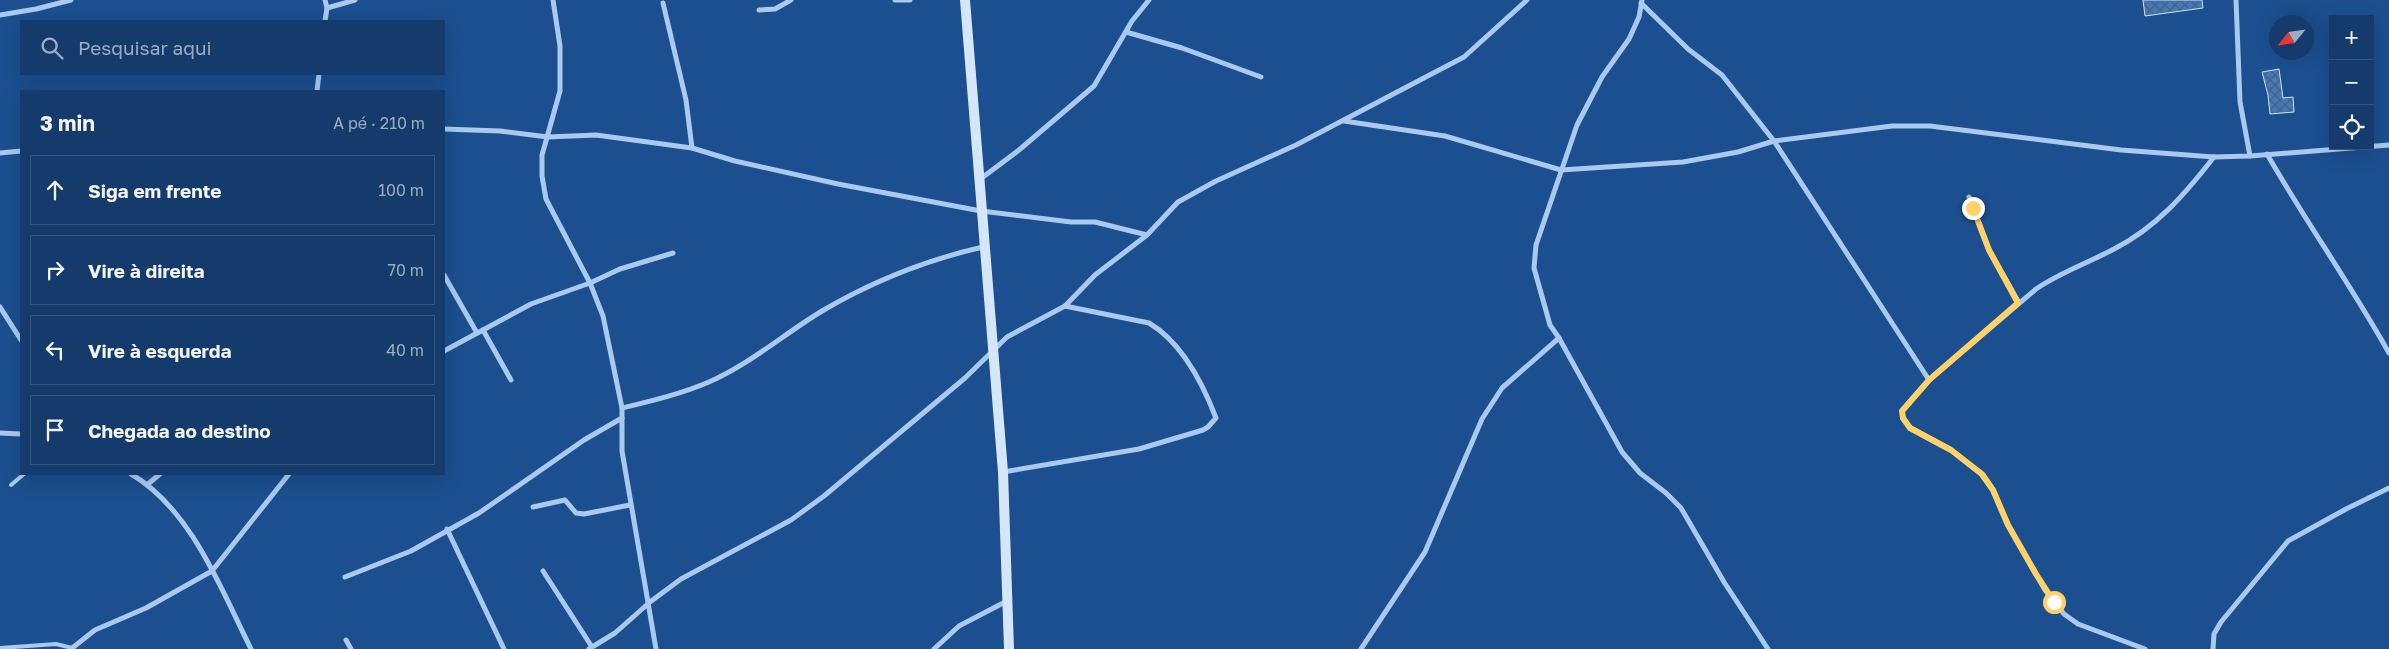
<!DOCTYPE html>
<html lang="pt">
<meta charset="utf-8">
<style>
:root{--surface:#143b6b;--page:#214673;--text:#f1f3f6;--muted:#9dadc1;--line:#33557e}
body{margin:0;font-family:"Golos Text",sans-serif;background:var(--page);color:var(--text)}
.controls{position:absolute;right:15px;top:15px;display:grid;overflow:hidden;border-radius:0px;box-shadow:0 5px 20px #0002}
.controls button{width:45px;height:45px;display:grid;place-items:center;padding:0;border:0;border-bottom:1px solid var(--line);background:var(--surface);color:var(--text);font:25px sans-serif}
.compass{position:absolute;left:2269px;top:15px;width:45px;height:45px;border-radius:50%;background:var(--surface);box-shadow:0 5px 20px #0002;rotate:240deg}
.stop{position:absolute;width:15px;height:15px;margin:-11px;border:4px solid #ffd166;border-radius:50%;background:#fff}
.stop.end{background:#ffd166;border-color:#fff;box-shadow:0 1px 5px #0008}
.list{margin:0;padding:0;list-style:none}
h2{display:flex;justify-content:space-between;align-items:center;height:65px;margin:0;padding:0 20px;font-size:21px}
h2 small{font-size:16px;font-weight:400;color:var(--muted)}
.list li{display:grid;grid-template-columns:32px 1fr auto;gap:15px;align-items:center;box-sizing:border-box;height:70px;margin:0 10px 10px;padding:0 10px;border:1px solid var(--line);border-radius:0px}
.list b{display:block;font-size:19px;white-space:nowrap}
.list em{font-size:16px;font-style:normal;color:var(--muted)}
.icon{flex:none;width:28px;height:28px;fill:none;stroke:currentColor;stroke-width:2;stroke-linecap:round;stroke-linejoin:round}
.map{position:relative;flex:none;width:2389px;height:649px;overflow:hidden}
.search{position:absolute;background:var(--surface);box-shadow:0 5px 20px #0002;left:20px;top:20px;width:425px;height:55px;display:flex;align-items:center;gap:12px;box-sizing:border-box;padding:0 18px;border-radius:0px;color:var(--muted);font-size:19px}
.panel{position:absolute;background:var(--surface);box-shadow:0 5px 20px #0002;left:20px;top:90px;width:425px;height:385px;border-radius:0px}
.map>svg:first-child{display:block}
.building{fill:url(#building-cross-hatch);stroke:#cfe3fa}
.lines{fill:none;stroke-linecap:round;stroke-linejoin:round}
.lane{stroke:#a9c9ee;stroke-width:4}
.street{stroke:#a9c9ee;stroke-width:5}
.secondary{stroke:#d6e6fa;stroke-width:10}
.route{stroke:#ffd166;stroke-width:6}
</style>
<div class="map">
<svg width="2389" height="649" viewBox="0 0 2389 649">
<defs>
<pattern id="building-cross-hatch" width="8" height="8" patternUnits="userSpaceOnUse" patternTransform="scale(1.25)"><rect width="8" height="8" fill="#4478b7"/><path d="M0 0l8 8M0 8l8-8" fill="none" stroke="#486282"/></pattern>
</defs>
<rect width="100%" height="100%" fill="#1b4f8f"/>
<!-- building -->
<g class="building">
<path d="M2143,0h59l1,8 -58,8z"/>
<path d="M2279,69l4,29 10,-1 1,15 -24,2 -2,-19 -6,-23z"/>
</g>
<g class="lines">
<!-- lane -->
<g class="lane">
<path d="M11,485l13,-11"/>
<path d="M0,648l56,-4 16,4"/>
</g>
<!-- street -->
<g class="street">
<path d="M553,0l7,46v45l-18,64v21l4,23 44,84 13,33 19,92v43l34,198"/>
<path d="M895,0h15"/>
<path d="M1642,0l-3,17 -10,22 -27,38 -25,48 -41,120 -2,23 16,57 9,13 63,114 18,21 26,20 15,15 43,74 44,67"/>
<path d="M2236,0l4,102 10,54"/>
<path d="M663,3l23,97 6,48"/>
<path d="M1641,3l47,46 34,26 52,66 155,239"/>
<path d="M327,8l28,-8"/>
<path d="M759,10l16,-1 16,-9"/>
<path d="M0,15l36,-6 35,-9"/>
<path d="M325,21l2,-13 -2,-8"/>
<path d="M1126,32l56,16 79,29"/>
<path d="M317,91l2,-17"/>
<path d="M1344,121l101,15 116,34 122,-8 55,-10 36,-11 118,-15h38l191,24 93,7 36,-1 139,-11"/>
<path d="M444,129l56,2 48,6 48,-2 96,13 43,13 103,23 143,27 90,11h24l52,13"/>
<path d="M0,153l21,-2"/>
<path d="M2267,154c39,68 84,131 122,199"/>
<path d="M979,180l40,-30 75,-64 38,-65 17,-21"/>
<path d="M1969,197l20,53 30,53"/>
<path d="M444,275l33,58"/>
<path d="M0,307l21,33"/>
<path d="M483,330l28,50"/>
<path d="M444,351l87,-47 59,-21 30,-14 53,-16"/>
<path d="M622,408c29,-7 59,-14 87,-26 41,-18 75,-48 113,-71 51,-30 104,-51 161,-64"/>
<path d="M0,433l21,1"/>
<path d="M1003,472l136,-23 64,-19 5,-3 8,-9c-13,-34 -35,-76 -67,-95l-84,-17"/>
<path d="M131,474c60,35 90,115 120,175"/>
<path d="M148,484l12,-10"/>
<path d="M533,507l32,-7 11,13 8,1 46,-9"/>
<path d="M447,529l57,120"/>
<path d="M543,571l49,76"/>
<path d="M345,577l66,-26 68,-38 105,-73 38,-22"/>
<path d="M346,640l5,9"/>
<path d="M71,649l24,-19 51,-22 66,-37 77,-97"/>
<path d="M589,649l26,-16 35,-31 31,-23 110,-59 33,-24 141,-118 42,-41 58,-31 30,-31 52,-40 31,-33 38,-21 80,-36 168,-88 63,-57"/>
<path d="M934,649l25,-23 48,-25"/>
<path d="M1361,649l64,-97 57,-133 20,-31 57,-50"/>
<path d="M2145,649l-67,-25 -14,-10 -19,-24 -37,-65 -15,-35 -12,-16 -30,-24 -41,-22 -7,-9 -1,-8 27,-31 107,-91c25,-17 52,-26 78,-40 43,-22 71,-55 100,-92"/>
<path d="M2213,649l1,-15 7,-12 67,-81 58,-32 43,-21"/>
</g>
<!-- secondary -->
<path class="secondary" d="M965,0l38,472 6,177"/>
</g>
<g class="lines">
<!-- route -->
<path class="route" d="M1973,208l16,42 29,53 -89,77 -27,31 1,7 7,10 41,22 31,24 11,16 15,35 28,49 18,28"/>
</g>
</svg>
<div class="controls">
<button>+</button>
<button>−</button>
<button><svg class="icon" aria-label="locate" viewBox="0 0 24 24"><circle cx="12" cy="12" r="6"/><path d="M12 2v4M12 18v4M2 12h4M18 12h4"/></svg></button>
</div>
<svg class="compass" viewBox="-18 -18 36 36"><path d="M0-13l5 13h-10z" fill="#e53935"/><path d="M0 13l5-13h-10z" fill="#9dadc1"/></svg>
<div class="stop" style="left:2054px;top:602px"></div>
<div class="stop end" style="left:1973px;top:208px"></div>
<div class="search"><svg class="icon" aria-label="search" viewBox="0 0 24 24"><circle cx="10" cy="10" r="6"/><path d="M15 15l6 6"/></svg>Pesquisar aqui</div>
<section class="panel">
<h2>3 min<small>A pé · 210 m</small></h2>
<ul class="list">
<li><svg class="icon" aria-label="ahead" viewBox="0 0 24 24"><path d="M12 20V5M6 11l6-6 6 6"/></svg><div><b>Siga em frente</b></div><em>100 m</em></li>
<li><svg class="icon" aria-label="right" viewBox="0 0 24 24"><path d="M7 20v-9h11M14 6l5 5-5 5"/></svg><div><b>Vire à direita</b></div><em>70 m</em></li>
<li><svg class="icon" aria-label="left" viewBox="0 0 24 24"><path d="M17 20v-9H6M10 6l-5 5 5 5"/></svg><div><b>Vire à esquerda</b></div><em>40 m</em></li>
<li><svg class="icon" aria-label="arrive" viewBox="0 0 24 24"><path d="M6 21V4h12l-3 4 3 4H6"/></svg><div><b>Chegada ao destino</b></div></li>
</ul>
</section>
</div>
